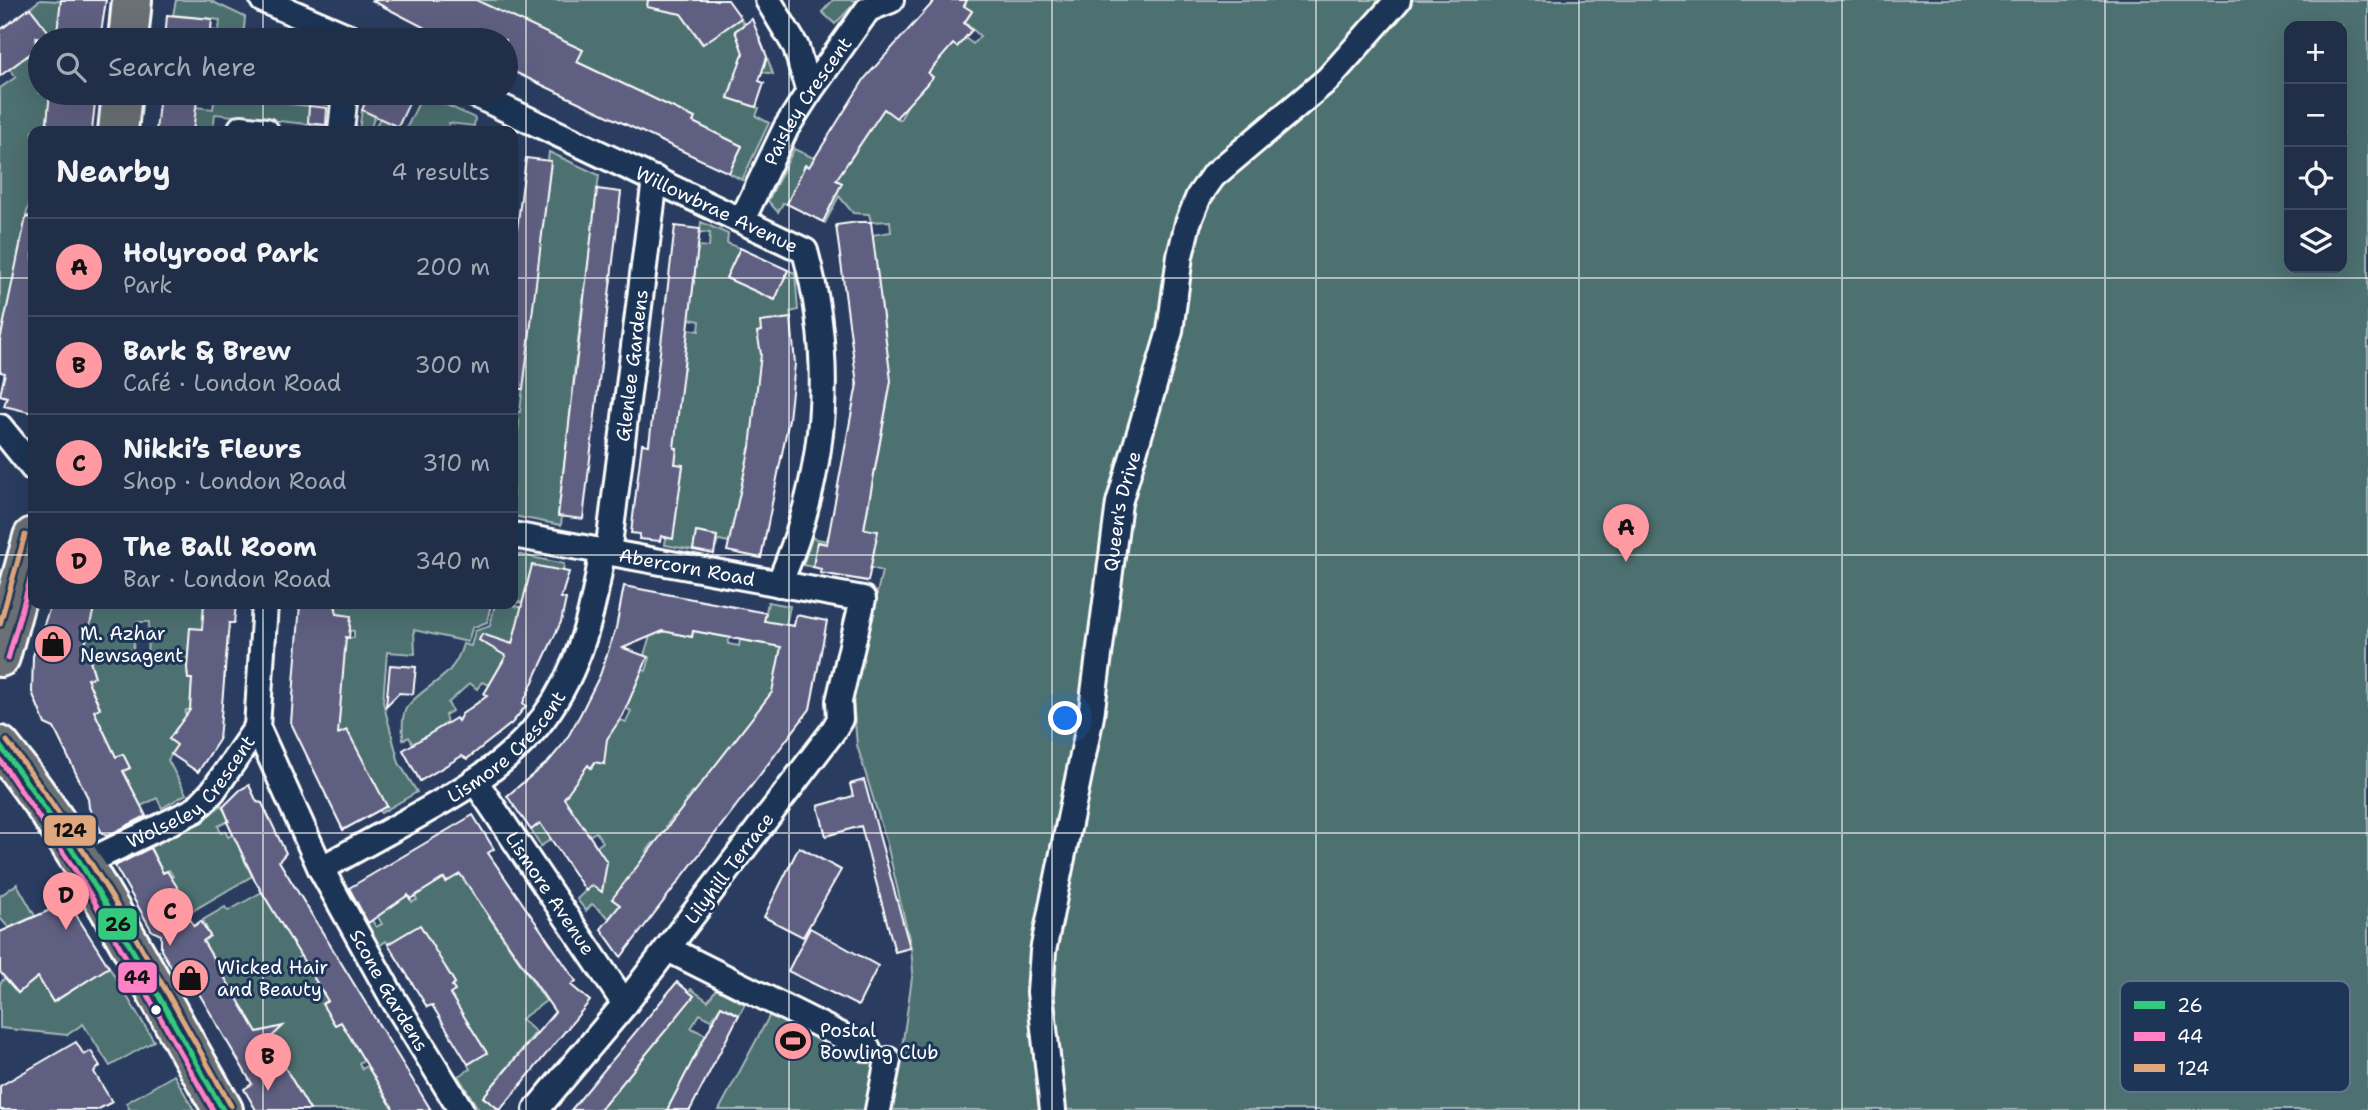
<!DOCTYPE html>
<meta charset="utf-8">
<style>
:root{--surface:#202e48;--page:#2d3a52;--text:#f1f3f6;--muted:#a2a8b4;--line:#3d4a60;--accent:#ff9aa2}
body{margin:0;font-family:"Shantell Sans",sans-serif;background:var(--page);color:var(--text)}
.controls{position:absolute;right:21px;top:21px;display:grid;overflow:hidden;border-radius:14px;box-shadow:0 7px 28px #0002}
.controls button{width:63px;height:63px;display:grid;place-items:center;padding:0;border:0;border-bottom:2px solid var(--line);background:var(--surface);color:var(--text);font:35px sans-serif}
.you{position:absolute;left:1066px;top:719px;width:24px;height:24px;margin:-18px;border:5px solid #fff;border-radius:50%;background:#1a73e8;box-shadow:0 0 0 10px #1a73e833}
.badge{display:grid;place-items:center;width:46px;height:46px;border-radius:50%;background:var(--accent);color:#111;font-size:23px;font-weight:700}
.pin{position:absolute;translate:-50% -58px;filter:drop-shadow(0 2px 4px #0008)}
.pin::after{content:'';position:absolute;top:37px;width:24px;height:21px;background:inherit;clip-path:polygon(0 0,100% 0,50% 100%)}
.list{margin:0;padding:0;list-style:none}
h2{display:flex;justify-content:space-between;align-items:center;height:91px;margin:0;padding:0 28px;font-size:30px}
h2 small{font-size:23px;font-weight:400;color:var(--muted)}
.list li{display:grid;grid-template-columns:46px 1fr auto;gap:21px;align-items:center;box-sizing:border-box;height:98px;padding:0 28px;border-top:2px solid var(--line)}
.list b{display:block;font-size:26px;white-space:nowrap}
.list p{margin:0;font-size:23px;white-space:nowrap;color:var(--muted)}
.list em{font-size:23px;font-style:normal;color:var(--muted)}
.icon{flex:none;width:38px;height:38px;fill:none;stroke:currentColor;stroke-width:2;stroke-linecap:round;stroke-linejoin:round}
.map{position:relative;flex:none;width:2368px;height:1110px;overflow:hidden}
.search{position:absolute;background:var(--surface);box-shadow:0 7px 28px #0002;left:28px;top:28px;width:490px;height:77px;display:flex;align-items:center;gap:18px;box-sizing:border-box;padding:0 24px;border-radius:38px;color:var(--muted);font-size:26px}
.panel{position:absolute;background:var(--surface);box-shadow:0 7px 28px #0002;left:28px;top:126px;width:490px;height:483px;border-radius:14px}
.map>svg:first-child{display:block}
.green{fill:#4e6f70;stroke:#a6b7b8;stroke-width:2;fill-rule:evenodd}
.building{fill:#5e5f82;stroke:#fff;stroke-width:2}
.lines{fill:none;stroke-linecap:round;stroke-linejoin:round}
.minor-casing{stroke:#fff;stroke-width:30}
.primary-casing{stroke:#fff;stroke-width:44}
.minor{stroke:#1d3557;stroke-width:24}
.primary{stroke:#6b6f75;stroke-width:38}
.bus-1-casing{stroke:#1d3557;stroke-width:10}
.bus-2-casing{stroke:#1d3557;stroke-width:10}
.bus-3-casing{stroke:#1d3557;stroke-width:10}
.bus-1{stroke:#33ca7d;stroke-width:5}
.bus-2{stroke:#ff80c5;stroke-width:5}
.bus-3{stroke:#dfa77e;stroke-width:5}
.grid{fill:none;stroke:#fff;stroke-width:2;stroke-opacity:0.55}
.bus-dot{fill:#fff;stroke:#1d3557;stroke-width:2.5}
.labels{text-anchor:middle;stroke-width:6;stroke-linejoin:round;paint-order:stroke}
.street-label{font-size:19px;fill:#fff;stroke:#1d3557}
.poi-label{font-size:19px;fill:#fff;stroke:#1d3557;text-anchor:start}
.key{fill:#1d3557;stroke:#617289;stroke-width:2}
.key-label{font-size:19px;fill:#fff}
.line-badge{stroke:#1d3557;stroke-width:2.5}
.pale-badge-label{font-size:19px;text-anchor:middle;font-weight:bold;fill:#111}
</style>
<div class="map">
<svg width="2368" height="1110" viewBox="0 0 2368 1110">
<rect width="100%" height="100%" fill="#2a3d60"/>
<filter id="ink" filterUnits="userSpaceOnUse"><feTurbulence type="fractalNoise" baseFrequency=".0143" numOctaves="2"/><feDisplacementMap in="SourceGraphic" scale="14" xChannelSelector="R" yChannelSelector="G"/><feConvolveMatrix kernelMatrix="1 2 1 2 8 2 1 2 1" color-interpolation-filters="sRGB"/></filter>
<g filter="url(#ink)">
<!-- green -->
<g class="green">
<path d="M40,0l21,1 -4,38 5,1h-22v53h10v7l11,27 -17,-2 -1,6h-10v61l-7,23 7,2v15l-10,-1 -5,22 15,4v9l-33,81v-259l16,-11 -6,-8 25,-19 4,-31 -9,-11z"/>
<path d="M176,0h33l36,17 -2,23h-33l-7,-10 16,1 1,-11 -47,-5z"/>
<path d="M467,0h202l2,11 5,2 39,-13 -29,21 16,23 38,-26 4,6 -9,7 13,33 19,-7 6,17 -35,-7 -10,30 31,11 -3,8 13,7 -27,57 -13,-7 13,-27 -49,-23 1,-5 -117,-56 5,-12z"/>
<path d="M833,0h25l-23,24 -13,-12z"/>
<path d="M967,0h1401v1110h-1475l20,-139 -2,-24 -24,-103 -30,-99 -4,-45 29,-129 -13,-4 -3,14 -10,-2 -4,-31 -35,-6 -4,25 -10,-2 9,-27 15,3 1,-5 46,10 3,-15 -13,-2 25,-136 -33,-7v-6l34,-5 -18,-140 19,-3 -1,-11 -19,1 -2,-8 -16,-1 -14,-17 -14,27 -2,-1 19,-39 -37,-17 -18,38 -4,-1 -5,9 -10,-11 26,-52 35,16 6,-15 15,10 19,-29 -19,-13 34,-9 16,11 7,-14 -14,-14 39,-15 -4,-4 20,-33 9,7 8,-9 8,6 7,-8 -15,-14 7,-10 -8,-6zM2289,26h53v242h-53z"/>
<path d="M215,93h45l31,11 18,2 -1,17 17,3 -110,-12 -2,17h-20l2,-17 -37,-4 1,-7 54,6z"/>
<path d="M268,93l41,3 3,-3 9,4 2,-4h6l-1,12 -41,-5z"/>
<path d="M423,94l52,24 -1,8 -25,-3 -1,8h-43z"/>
<path d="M362,110l13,6 -4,11 4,1 5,-10 17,8 -1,5h-37z"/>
<path d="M549,152l50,23 -12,99 24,3 -1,9 -25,-3 -8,66 25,4v7l-26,-3 -7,67 25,3 -1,7 -25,-2 -10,83 4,1 -1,9 -48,-9v-40l6,-55 -6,-1v-8h7l8,-67 -15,-2v-8l16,2 7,-68 -23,-3v-7l25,2 13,-99 -3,-1z"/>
<path d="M701,222l27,12 -1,9 13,5 -13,30 47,22 14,-30 7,3 3,37 -8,2 1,6 -34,14 7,29 -11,87h-4l-1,7h3l-22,87 -10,-2 -4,8 2,-12 -20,-4 -4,18 -28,-5 9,-67 7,1 2,-14 -8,-1 2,-16 -28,-3v-5l25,3 8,-69 -24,-5h26l4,-40 11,2 1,-10 -11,-2 2,-17 -25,-2 1,-6 25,2 6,-50 11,1 1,-14 -10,-1z"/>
<path d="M513,553l51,11 -1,7 -38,32 -9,-1 -1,4 9,2 -12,36 -2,-1 -4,13 -16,29 -8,-3 -5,7 -7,-6 -22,20 4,8 -7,4 2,8 -34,21 -4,-7 -6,3c0,-10 -2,-24 4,-33 20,-25 46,-26 56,-63l8,2 4,-15 15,-5 5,-22h18z"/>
<path d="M768,602l22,4 -7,33v39l-81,119 -9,-6 -7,9 8,7 -11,15 -9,-6 -8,10 9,6 -13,17 -9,-6 -7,9 9,7 -11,14 -8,-5 -7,9 7,6 -24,16 8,6 -11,13 -17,-14 -6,7 -9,-12 28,-27 -9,-25 7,-5 -7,-10 -7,4 -11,-15 -37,25 -10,-16 37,-36 -3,-4 21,-26 5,4 4,-6 9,2 -8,-10 22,-35 8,3 5,-11 -8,-4 16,-38 7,2 4,-13 -6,-3 10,-32 5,10 23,-4 -1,6 11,2 1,-6 36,6 -1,7 11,2 1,-6 20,3z"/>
<path d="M95,604h109l-1,16 7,7 19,1 -1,3 -38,-3 -3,40 38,3v7l-37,-3 4,4 -2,31h-4l-1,4 9,1 -11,15 -6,-3 -8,12 6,4 4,-1 -11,18 18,34 -24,14 -5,-10 -16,8 -18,-35 7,-3 -7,-14 -7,3 -22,-46 6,-4 -3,-6 -25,-18 23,-6 -6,-22h-5l-6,8zM136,622h13l-2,34 -14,-5z"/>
<path d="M335,604h156l-4,18 -15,6 -4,14 -54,-12 1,24 -28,-2 -4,50 16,61 18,29 -36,21 -13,-25 8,-4 -4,-7 -44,23 -2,-4 42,-20 -15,-33 -43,21 -3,-7 43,-21h-15l-3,-100 22,2v-7l-8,-1 5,-14 -14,-2z"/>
<path d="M222,805l7,16 -11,5 3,7 4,-2 3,6 8,-4 22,8 -18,9 12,26 -65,38 -9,-16 4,-2 -15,-15 6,-5 -4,-6 -6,3 -14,-28 50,-23z"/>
<path d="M501,870l-29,22 74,109 -25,18 15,13 -53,65 16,13h-20l-21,-34 12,-7 -2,-4 18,-12 -54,-49 22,-13 -2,-5 3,-3 -8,-14 -14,-8 6,-4 -26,-28 -25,15 -2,-3 -7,5 -14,-23 7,-3 4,7 6,-3 -4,-7 2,-5 28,-17 4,7 5,-2 -4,-8 18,-6 -2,-3 13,-8 4,7 5,-3 -4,-7 45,4z"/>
<path d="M17,884l18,32 -26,12 -9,-10v-22z"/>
<path d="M262,892l39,64 -6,4 4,6 5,-4 24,39 -6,3 13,21 6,-3 23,38 -5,3 3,6 5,-3 27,44h-84l-26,-44 -6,3 -75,-128 7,-5 -7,-16 22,-13 3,4z"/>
<path d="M109,967l45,74 -44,25 -27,-42 -16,11 -67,-7v-44l5,-7 13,16 20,-16 16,25z"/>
<path d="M691,989l17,12 8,-12 29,15 -6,11 -18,-9 -10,14 -11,-6 -9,14 15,7 -39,75h-67z"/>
<path d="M773,1009l101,52 -7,49h-148z"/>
<path d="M174,1075l20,35h-64l-4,-7z"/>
</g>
<!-- building -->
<g class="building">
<path d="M61,0h45l-6,40h-44z"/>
<path d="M371,0h105l107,50 -6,12 118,56 -2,4 49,24 -13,27 -223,-105v-28h-58z"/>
<path d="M648,0h80l13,18 -38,26 -22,-30 -34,-7z"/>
<path d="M935,0h32l-3,6 8,5 -8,12 8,7 -15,17 -4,-3 -25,29 5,4 -37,41 -12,-9 -48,71 6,3 -19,39 -36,-18 18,-39 4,2 56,-89z"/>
<path d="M30,8l25,32 -19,-3 -1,13 -35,26v-46z"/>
<path d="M167,15l45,4 -2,21h-45z"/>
<path d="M752,19l15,38 -8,24 5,2 -8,24 -28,-9 15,-45 -8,-22z"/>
<path d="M50,93h46l-4,38h-46z"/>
<path d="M160,93h38l-5,38h-37z"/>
<path d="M369,93h29l13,6 -13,28 -36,-17z"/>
<path d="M309,106l18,2 -1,17 -18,-2z"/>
<path d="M526,158l25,3 -28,228h-10v-128z"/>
<path d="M597,189l24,3 -38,327 -25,-3z"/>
<path d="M26,217l7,1v195l-29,-7 3,-9 -7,-2 5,-22 -5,-1v-31z"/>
<path d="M858,222h13l20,159 -27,148 14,2 -10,50 -48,-8 1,-4 -8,-2 4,-25 10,2 30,-160 -21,-159z"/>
<path d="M675,226l25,3 -26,219h3l-2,16 8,1 -10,74 -12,-3 -1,5 -21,-2 1,-5 -9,-1 11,-89 7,1z"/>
<path d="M740,248l48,22 -13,30 -49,-22z"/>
<path d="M791,318l4,46 -6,55 -28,139 -34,-7 23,-104 11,-93 -4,-22 4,-1 -1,-9z"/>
<path d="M696,532l21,4 -3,18 -21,-4z"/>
<path d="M532,565l37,7 -8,26 5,1 -5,23 -38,81 3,3 -14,17 -45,36 -5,-3 -42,25 -17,-31 53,-32 2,3 4,-7 25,-18 -3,-2 22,-38 -27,-16 3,-6 30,10z"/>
<path d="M624,586l142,27 -2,8 30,5 2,-11 31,6 -17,88 -189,248 -20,-28 19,-24 -8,-6 160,-207 9,-45 -88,-16 -1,6 -29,-6 -40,17 25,9 -25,58 -16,24 -3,25 -9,-2 -4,6 -3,-3 -24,33 43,64 -5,30 -10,-7 -6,6 -46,-68 -9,7 -24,-34 42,-35 16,-19 15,-27 20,-40 16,-47z"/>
<path d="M51,604h44l-10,41 10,32 -8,2 13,29 -6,3 22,46 7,-3 7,14 -7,3 23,45 -39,20 -5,-3 -13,-25 -1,-10 -34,-70 -9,-4 -13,-32 1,-36z"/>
<path d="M204,604h32l-2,19h-5l-10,117 -21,32 -27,-18 6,-9 -8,-6 21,-29 2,-31h-4l-1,-11 3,-40 12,1z"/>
<path d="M300,604h35l2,10 14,2 -2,22 -3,-1 -8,97 9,-4 40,76 -44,24 -52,-107z"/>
<path d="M390,665l26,2 -3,27 -14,-1 -13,13z"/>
<path d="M864,780l46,168 -15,4 -34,-126 -35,10 -8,-30 35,-10 -3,-12z"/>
<path d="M249,785l8,17 5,1 24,50 -7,8 152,249h-37l-53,-88 -6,3 -13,-21 6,-3 -74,-122 -27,-57 2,-1 -6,-14 17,-17z"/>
<path d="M473,815l21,34 -6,4 88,128 -5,4 19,16 -90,109 -17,-13 72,-85 -95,-138 -14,8 -2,-4 -34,21 -2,-4 -40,28 -19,-35z"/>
<path d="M799,847l42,23 -38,67 -39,-20z"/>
<path d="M150,848l13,25 4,-2 16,25 -5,2 16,28 7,-5 9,15 -7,5 54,91 26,-6 -19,18 14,25 6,-3 26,44h-54l-12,-21 8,-5 -58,-99 -9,5 -24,-40v-15l-9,-4 -37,-65z"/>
<path d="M68,902l41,65 -56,35 -15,-25 -20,16 -18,-21v-40z"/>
<path d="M420,925l35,58 -3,3 3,5 -5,3 37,59 -19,11 -36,-59 -5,2 -39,-63z"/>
<path d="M810,928l68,38 -20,40 -70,-35z"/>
<path d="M677,982l17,14 -79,96 -15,18h-29z"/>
<path d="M721,1006l18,9 -49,95h-23z"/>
<path d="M76,1042l8,13 7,-4 9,15 -6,6 18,30 -15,8h-97v-24z"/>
</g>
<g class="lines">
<defs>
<g id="minor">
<path d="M263,0l93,40"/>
<path d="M768,0l28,47 13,45"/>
<path id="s1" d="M472,93l333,158c31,114 21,225 -26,333"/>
<path d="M241,131v-3l25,3"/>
<path d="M341,131l4,-38"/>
<path id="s2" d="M742,220l44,-92 23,-36 59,-83 23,-9"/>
<path d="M0,427l33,41"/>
<path id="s3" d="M513,535l350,64 -24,102 1,18 -7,12 -208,273 -89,106"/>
<path id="s4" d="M608,553l47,-374"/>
<path id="s5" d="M265,604l-8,123 64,142 71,128 69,113"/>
<path id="s6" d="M475,781l150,223"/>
<path id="s7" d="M81,865l114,-55 18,-19 44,-64"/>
<path id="s8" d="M321,869c161,-93 253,-111 281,-317"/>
<path d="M668,949l200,100"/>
<path d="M878,1110l10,-50"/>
<path id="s9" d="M1053,1110l-13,-118 3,-41 48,-235 28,-213 51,-172 10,-75 8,-33 11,-27 14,-20 115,-97 70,-79"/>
</g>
<g id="primary">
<path d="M128,40l4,-40"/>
<path d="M118,131l4,-38"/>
<path d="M0,657l33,-120"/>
<path d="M0,746c89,110 152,242 223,364"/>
</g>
</defs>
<!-- minor casing -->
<use href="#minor" class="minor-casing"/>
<!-- primary casing -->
<use href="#primary" class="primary-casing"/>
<!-- minor -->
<use href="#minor" class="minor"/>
<!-- primary -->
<use href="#primary" class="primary"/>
<defs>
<path id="bus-1" d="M0,746c87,114 152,240 223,364"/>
<g id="bus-2">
<path d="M8,659l25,-90"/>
<path d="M0,760l83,122 130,228"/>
</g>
<g id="bus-3">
<path d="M0,624l25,-89"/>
<path d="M7,741c87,114 153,240 224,365"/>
</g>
</defs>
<!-- bus-1 casing -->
<use href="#bus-1" class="bus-1-casing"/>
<!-- bus-2 casing -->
<use href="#bus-2" class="bus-2-casing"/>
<!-- bus-3 casing -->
<use href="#bus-3" class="bus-3-casing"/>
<!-- bus-1 -->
<use href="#bus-1" class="bus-1"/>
<!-- bus-2 -->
<use href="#bus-2" class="bus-2"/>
<!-- bus-3 -->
<use href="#bus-3" class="bus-3"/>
</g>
</g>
<!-- grid -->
<path class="grid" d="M263,0v40M526,0v1110M789,0v1110M1052,0v1110M1316,0v1110M1579,0v1110M1842,0v1110M2105,0v1110M263,93v38M0,278h33M513,278h1855M0,555h33M513,555h1855M263,604v506M0,833h2368"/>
<!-- icons -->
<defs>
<symbol id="shop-disc" viewBox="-11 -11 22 22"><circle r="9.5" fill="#ff9aa2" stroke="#1d3557"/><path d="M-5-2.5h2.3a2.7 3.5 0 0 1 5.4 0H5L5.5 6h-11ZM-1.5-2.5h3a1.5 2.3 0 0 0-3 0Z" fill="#111"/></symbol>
<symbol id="stadium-disc" viewBox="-11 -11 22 22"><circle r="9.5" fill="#ff9aa2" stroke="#1d3557"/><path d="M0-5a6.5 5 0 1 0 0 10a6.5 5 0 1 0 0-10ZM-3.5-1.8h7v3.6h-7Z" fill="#111"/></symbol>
</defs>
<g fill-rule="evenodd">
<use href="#shop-disc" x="31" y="622" width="44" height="44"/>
<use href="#shop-disc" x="168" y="956" width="44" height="44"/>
<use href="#stadium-disc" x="771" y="1019" width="44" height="44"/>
</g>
<!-- markers -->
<circle class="bus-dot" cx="156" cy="1010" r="6"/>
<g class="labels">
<!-- street labels -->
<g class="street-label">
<text dy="7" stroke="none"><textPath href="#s2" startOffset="136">Paisley Crescent</textPath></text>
<text dy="7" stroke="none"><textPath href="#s1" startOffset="271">Willowbrae Avenue</textPath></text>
<text dy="7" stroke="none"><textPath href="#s4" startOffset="189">Glenlee Gardens</textPath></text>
<text dy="7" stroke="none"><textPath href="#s9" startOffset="607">Queen's Drive</textPath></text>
<text dy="7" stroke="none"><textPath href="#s3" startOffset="177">Abercorn Road</textPath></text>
<text dy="7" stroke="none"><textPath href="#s8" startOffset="224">Lismore Crescent</textPath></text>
<text dy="7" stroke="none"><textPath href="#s7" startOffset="135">Wolseley Crescent</textPath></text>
<text transform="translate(729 868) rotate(-53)" y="7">Lilyhill Terrace</text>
<text dy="7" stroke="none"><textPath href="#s6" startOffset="135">Lismore Avenue</textPath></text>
<text dy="7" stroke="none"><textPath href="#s5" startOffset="418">Scone Gardens</textPath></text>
</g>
<!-- poi labels -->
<g class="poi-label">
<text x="80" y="640">M. Azhar<tspan x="80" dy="22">Newsagent</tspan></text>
<text x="217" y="974">Wicked Hair<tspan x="217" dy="22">and Beauty</tspan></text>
<text x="820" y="1037">Postal<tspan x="820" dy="22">Bowling Club</tspan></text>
</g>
</g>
<!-- legend -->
<rect x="2120" y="981" width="230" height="111" rx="10" class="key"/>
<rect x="2134" y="1001" width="31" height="8" fill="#33ca7d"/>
<rect x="2134" y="1032" width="31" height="9" fill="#ff80c5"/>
<rect x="2134" y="1064" width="31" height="8" fill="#dfa77e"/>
<g class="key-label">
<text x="2177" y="1012">26</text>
<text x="2177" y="1043">44</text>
<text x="2177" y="1075">124</text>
</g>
<g class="line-badge">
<rect x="43" y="814" width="54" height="33" rx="7" fill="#dfa77e"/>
<rect x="97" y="907" width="41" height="34" rx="7" fill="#33ca7d"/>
<rect x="117" y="961" width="41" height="33" rx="7" fill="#ff80c5"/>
</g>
<g class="pale-badge-label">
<text x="70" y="837">124</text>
<text x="118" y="931">26</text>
<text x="137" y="984">44</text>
</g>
</svg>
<div class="controls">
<button>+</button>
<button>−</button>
<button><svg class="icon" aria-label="locate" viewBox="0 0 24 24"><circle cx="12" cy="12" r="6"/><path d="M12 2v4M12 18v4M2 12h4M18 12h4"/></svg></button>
<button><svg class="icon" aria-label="layers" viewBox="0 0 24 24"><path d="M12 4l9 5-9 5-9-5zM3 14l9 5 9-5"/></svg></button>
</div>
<div class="you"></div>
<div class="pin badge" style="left:1626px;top:562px">A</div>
<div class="pin badge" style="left:268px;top:1091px">B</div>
<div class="pin badge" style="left:170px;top:946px">C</div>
<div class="pin badge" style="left:66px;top:930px">D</div>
<div class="search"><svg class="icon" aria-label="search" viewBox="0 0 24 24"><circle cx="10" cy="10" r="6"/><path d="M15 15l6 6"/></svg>Search here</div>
<section class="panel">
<h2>Nearby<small>4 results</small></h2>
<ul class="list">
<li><span class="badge">A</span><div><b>Holyrood Park</b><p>Park</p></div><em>200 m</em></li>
<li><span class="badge">B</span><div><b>Bark &amp; Brew</b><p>Café · London Road</p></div><em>300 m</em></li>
<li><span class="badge">C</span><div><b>Nikki’s Fleurs</b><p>Shop · London Road</p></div><em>310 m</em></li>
<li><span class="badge">D</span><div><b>The Ball Room</b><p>Bar · London Road</p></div><em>340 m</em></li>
</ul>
</section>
</div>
